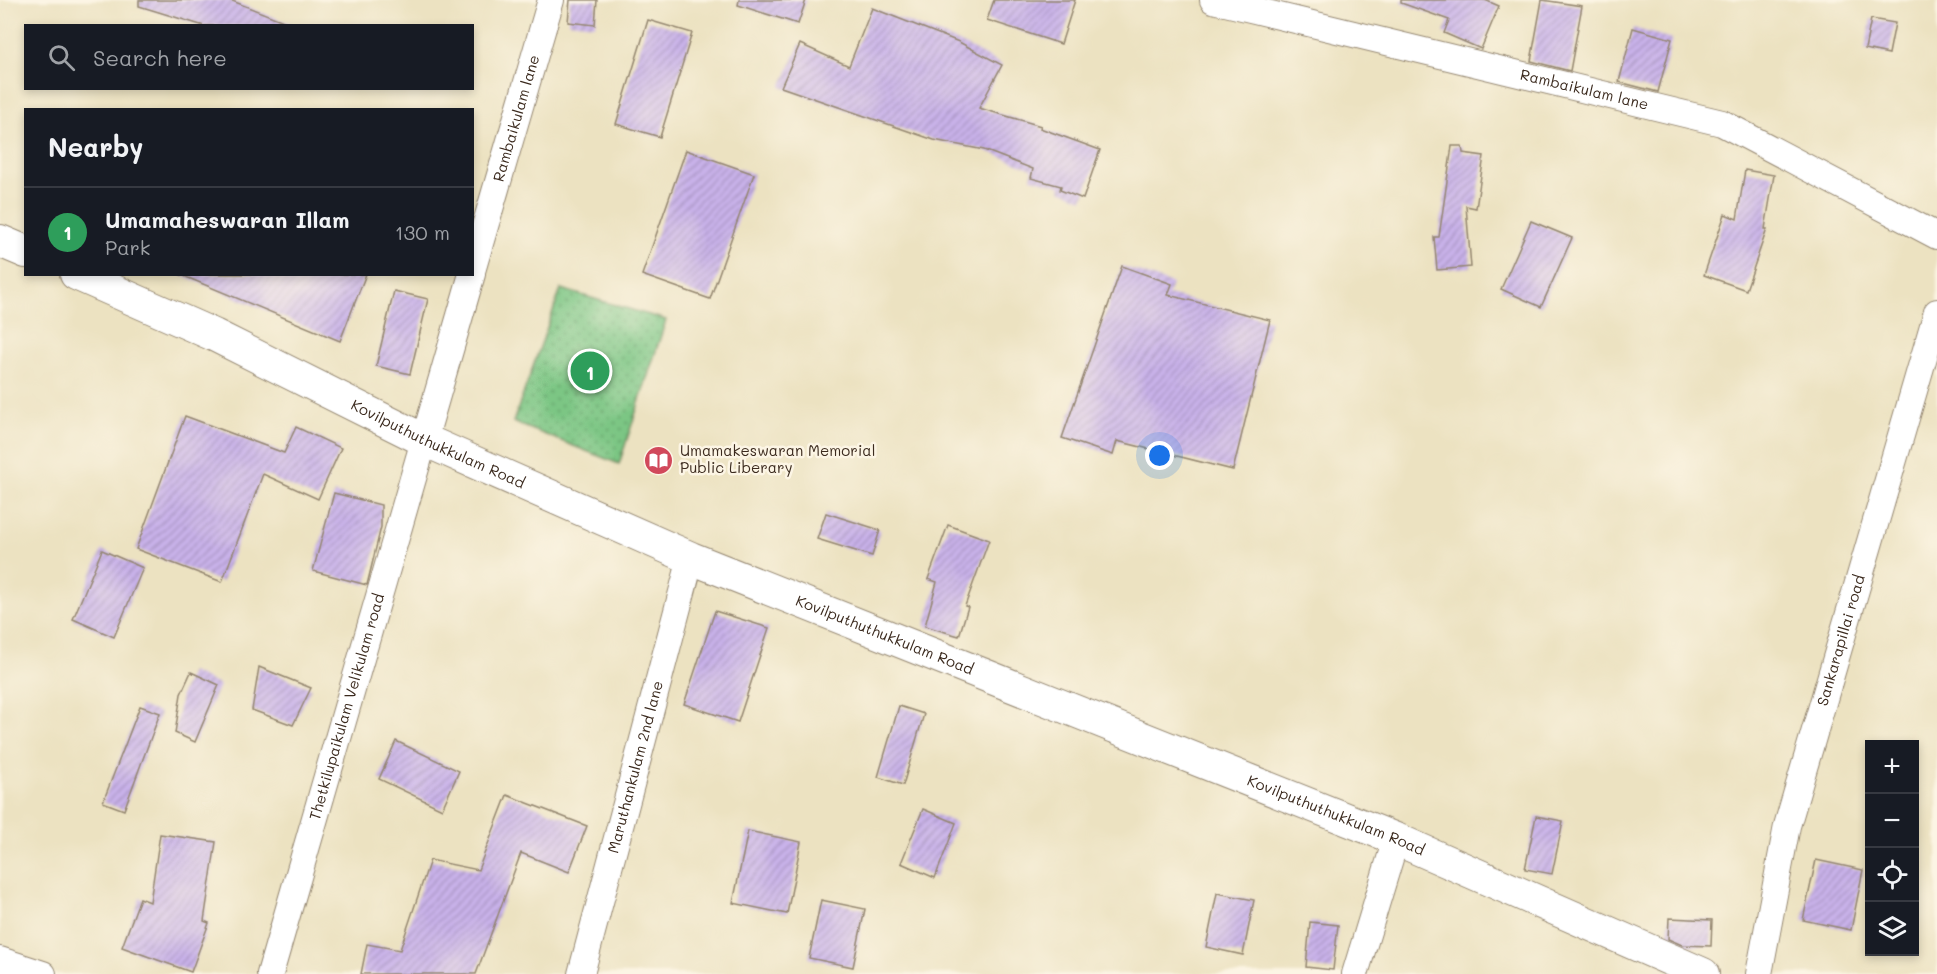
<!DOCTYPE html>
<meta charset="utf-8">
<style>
:root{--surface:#171b24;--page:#20242c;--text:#f1f3f6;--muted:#9ea1a6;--line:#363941;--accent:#ea580c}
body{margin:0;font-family:Mali,sans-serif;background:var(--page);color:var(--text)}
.controls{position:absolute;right:18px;bottom:18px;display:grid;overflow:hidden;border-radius:0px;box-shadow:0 3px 9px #0003}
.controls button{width:54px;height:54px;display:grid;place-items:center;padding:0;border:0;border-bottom:2px solid var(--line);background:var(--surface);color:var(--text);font:30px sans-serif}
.you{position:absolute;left:1160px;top:456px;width:21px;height:21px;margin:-15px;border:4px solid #fff;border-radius:50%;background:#1a73e8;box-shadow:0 0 0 9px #1a73e833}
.badge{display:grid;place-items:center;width:39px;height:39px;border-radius:50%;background:var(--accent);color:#fff;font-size:20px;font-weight:700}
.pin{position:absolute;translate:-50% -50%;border:3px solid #fff;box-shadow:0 2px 6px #0006}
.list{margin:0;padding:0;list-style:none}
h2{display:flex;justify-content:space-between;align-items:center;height:78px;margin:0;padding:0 24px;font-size:26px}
h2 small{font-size:20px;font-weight:400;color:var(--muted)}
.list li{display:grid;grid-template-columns:39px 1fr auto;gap:18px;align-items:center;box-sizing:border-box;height:90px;padding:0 24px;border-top:2px solid var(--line)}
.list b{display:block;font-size:22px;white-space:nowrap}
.list p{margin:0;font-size:20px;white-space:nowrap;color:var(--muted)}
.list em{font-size:20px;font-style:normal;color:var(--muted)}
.icon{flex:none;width:33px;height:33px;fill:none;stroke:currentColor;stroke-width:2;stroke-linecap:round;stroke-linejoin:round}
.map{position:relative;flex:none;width:1937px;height:974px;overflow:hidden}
.search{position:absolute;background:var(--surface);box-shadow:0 3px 9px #0003;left:24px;top:24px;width:450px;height:66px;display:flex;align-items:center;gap:15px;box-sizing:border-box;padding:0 21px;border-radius:0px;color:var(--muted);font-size:22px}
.panel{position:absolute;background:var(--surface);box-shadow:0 3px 9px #0003;left:24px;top:108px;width:450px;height:168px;border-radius:0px}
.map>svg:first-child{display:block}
.park{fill:url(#park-dots);stroke:#5b7851;stroke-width:1.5}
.building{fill:url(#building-hatch)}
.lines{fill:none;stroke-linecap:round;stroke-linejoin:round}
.minor-casing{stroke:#948670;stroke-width:28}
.tertiary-casing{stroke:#948670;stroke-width:34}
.minor{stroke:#fff;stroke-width:26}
.tertiary{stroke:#fff;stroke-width:32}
.labels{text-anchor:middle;stroke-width:5;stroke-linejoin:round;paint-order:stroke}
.street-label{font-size:15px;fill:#3b2a1e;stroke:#fcf5e5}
.poi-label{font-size:15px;fill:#3b2a1e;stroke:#fcf5e5;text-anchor:start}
</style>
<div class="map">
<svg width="1937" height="974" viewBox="0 0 1937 974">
<defs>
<pattern id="park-dots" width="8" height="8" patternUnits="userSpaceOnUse" patternTransform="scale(1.5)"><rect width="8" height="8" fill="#7bc684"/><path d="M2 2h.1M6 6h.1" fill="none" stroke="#66a16b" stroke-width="1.8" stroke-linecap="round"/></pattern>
<pattern id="building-hatch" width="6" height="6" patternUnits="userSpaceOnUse" patternTransform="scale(1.5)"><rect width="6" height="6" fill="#c9b2ea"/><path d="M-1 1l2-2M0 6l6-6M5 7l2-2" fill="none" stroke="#a491bd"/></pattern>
</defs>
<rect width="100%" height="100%" fill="#fcf5e5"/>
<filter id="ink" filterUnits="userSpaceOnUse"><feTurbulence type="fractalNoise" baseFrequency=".0167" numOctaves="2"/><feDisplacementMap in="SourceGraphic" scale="12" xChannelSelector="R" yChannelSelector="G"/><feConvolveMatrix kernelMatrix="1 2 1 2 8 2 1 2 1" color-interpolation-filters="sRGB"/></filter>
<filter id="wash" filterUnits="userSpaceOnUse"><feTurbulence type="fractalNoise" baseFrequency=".008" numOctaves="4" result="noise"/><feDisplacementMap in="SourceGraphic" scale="24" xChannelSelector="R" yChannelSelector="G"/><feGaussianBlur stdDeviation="1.35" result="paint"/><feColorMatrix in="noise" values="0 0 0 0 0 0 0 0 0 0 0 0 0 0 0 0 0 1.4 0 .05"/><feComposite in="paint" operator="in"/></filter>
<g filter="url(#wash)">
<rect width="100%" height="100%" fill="#ece2c1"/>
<!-- park -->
<path class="park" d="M561,289l105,31 -47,144 -106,-42z"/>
<g id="blocks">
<!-- building -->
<g class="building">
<path d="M139,0h91l61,24v2h-87l-65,-20z"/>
<path d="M570,0h27l-2,25 -27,-3z"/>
<path d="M739,0h67l-8,24 -60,-19z"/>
<path d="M994,0h81l-14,44 -74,-24z"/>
<path d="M1401,0h84l14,6 -18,43 -37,-16 5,-13 -48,-17z"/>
<path d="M1542,0l40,6 -12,65 -39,-10z"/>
<path d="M872,8l87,34 43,23 -23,43 62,18 -1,2 60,22 -17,49 -23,-9 1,-4 -30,-8 2,-9 -49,-19 -50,-10 -153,-53 19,-43 49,22z"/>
<path d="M1871,19l24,4 -6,31 -24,-5z"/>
<path d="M648,20l44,13 -32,104 -44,-13z"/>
<path d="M1633,28l39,11 -14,53 -39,-10z"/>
<path d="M1452,146h10l1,7 21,3 -8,52 -10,-2 5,61 -34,3 -3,-33h5z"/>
<path d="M686,150l68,24 -44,125 -68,-24z"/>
<path d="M1745,170l29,5 -9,54h2l-21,61 -42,-15 21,-61 12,5z"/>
<path d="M1531,221l41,17 -31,69 -40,-18z"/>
<path d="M1122,266l50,18 -4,11 102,25 -37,150 -116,-29 -4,14 -51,-17z"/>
<path d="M179,274h187l-26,67z"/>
<path d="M394,291l34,8 -18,75 -34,-8z"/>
<path d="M185,416l99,37 12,-26 45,21 -23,51 -55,-25 -41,108 -86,-33z"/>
<path d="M334,493l47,12v22l-14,58 -54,-14z"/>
<path d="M826,513l54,17 -8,26 -55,-17z"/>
<path d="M948,525l41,15 -24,66 3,1 -9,29 -34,-10 12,-44 -9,-3z"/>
<path d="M102,550l41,18 -29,69 -41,-18z"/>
<path d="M715,611l54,17 -31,94 -54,-18z"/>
<path d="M259,667l52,21 -18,37 -41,-15z"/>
<path d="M191,672l28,13 -24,57 -20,-9 6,-39z"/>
<path d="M140,706l20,7 -36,97 -21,-8z"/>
<path d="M899,706l25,8 -21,71 -25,-8z"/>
<path d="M396,741l63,30 -17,38 -63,-30z"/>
<path d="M507,795l80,31 -18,46 -48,-19 -45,121h-115l6,-30 33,6 30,-90 48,10z"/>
<path d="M923,809l33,14 -21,55 -34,-15z"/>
<path d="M1536,816l27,5 -11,53 -27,-5z"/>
<path d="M748,831l53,11 -14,72 -54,-11z"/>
<path d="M160,834l56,8 -12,79 5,2 -18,49 -69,-25 18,-49 10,4z"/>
<path d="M1816,860l47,10 -12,60 -48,-10z"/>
<path d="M1217,893l37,7 -11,55 -37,-8z"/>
<path d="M821,900l44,9 -12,58 -44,-9z"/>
<path d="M1669,918l43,2 -1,26 -29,-1 -14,-6z"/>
<path d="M1310,922l28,3 -5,45 -27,-3z"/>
</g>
</g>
</g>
<g filter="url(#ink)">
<use href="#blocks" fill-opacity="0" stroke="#948670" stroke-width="1.5"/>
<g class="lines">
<defs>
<g id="minor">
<path id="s1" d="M1213,0l509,123 215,113"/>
<path id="s2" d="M472,271l79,-271"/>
<path d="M0,960l43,14"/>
<path id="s3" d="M270,974l202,-700"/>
<path id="s4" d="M581,974l110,-416"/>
<path d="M1355,974l41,-135"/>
<path id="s5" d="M1759,974l28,-148 150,-514"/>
</g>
<g id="tertiary">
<path d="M0,241l26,11"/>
<path id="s6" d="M76,274l138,61 210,105 267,118 705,281 307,135"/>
</g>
</defs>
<!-- minor casing -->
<use href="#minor" class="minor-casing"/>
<!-- tertiary casing -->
<use href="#tertiary" class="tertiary-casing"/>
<!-- minor -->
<use href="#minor" class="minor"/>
<!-- tertiary -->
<use href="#tertiary" class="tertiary"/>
</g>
</g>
<!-- icons -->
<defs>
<symbol id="library-disc" viewBox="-11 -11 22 22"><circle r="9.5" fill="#d1495b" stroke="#fcf5e5"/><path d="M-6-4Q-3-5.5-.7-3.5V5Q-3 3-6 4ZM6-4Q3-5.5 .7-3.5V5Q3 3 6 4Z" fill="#fff"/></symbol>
</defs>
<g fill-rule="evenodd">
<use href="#library-disc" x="642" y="444" width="33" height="33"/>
</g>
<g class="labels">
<!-- street labels -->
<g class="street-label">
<text dy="5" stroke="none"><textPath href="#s1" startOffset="382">Rambaikulam lane</textPath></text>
<text dy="5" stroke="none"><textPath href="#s2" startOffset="159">Rambaikulam lane</textPath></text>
<text dy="5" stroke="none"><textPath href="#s6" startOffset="400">Kovilputhuthukkulam Road</textPath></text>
<text dy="5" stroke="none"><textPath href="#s6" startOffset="886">Kovilputhuthukkulam Road</textPath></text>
<text dy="5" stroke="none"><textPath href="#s5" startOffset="344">Sankarapillai road</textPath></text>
<text dy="5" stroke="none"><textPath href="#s3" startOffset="278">Thetkilupaikulam Velikulam road</textPath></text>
<text dy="5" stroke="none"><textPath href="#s4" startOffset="214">Maruthankulam 2nd lane</textPath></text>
<text dy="5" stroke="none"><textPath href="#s6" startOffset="1372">Kovilputhuthukkulam Road</textPath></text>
</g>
<!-- poi labels -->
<g class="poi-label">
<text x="680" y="456">Umamakeswaran Memorial<tspan x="680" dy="17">Public Liberary</tspan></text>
</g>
</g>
</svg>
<div class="controls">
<button>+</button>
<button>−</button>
<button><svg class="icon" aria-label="locate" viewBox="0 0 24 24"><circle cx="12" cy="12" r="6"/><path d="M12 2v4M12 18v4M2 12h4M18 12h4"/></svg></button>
<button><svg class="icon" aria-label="layers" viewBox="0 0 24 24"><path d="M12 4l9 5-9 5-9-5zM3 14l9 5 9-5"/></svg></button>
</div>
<div class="you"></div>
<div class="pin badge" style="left:590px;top:371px;background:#2e9e5b">1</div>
<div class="search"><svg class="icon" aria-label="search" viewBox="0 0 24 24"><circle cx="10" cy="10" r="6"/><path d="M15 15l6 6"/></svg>Search here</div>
<section class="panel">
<h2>Nearby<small></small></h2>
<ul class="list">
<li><span class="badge" style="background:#2e9e5b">1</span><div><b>Umamaheswaran Illam</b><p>Park</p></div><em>130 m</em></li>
</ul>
</section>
</div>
